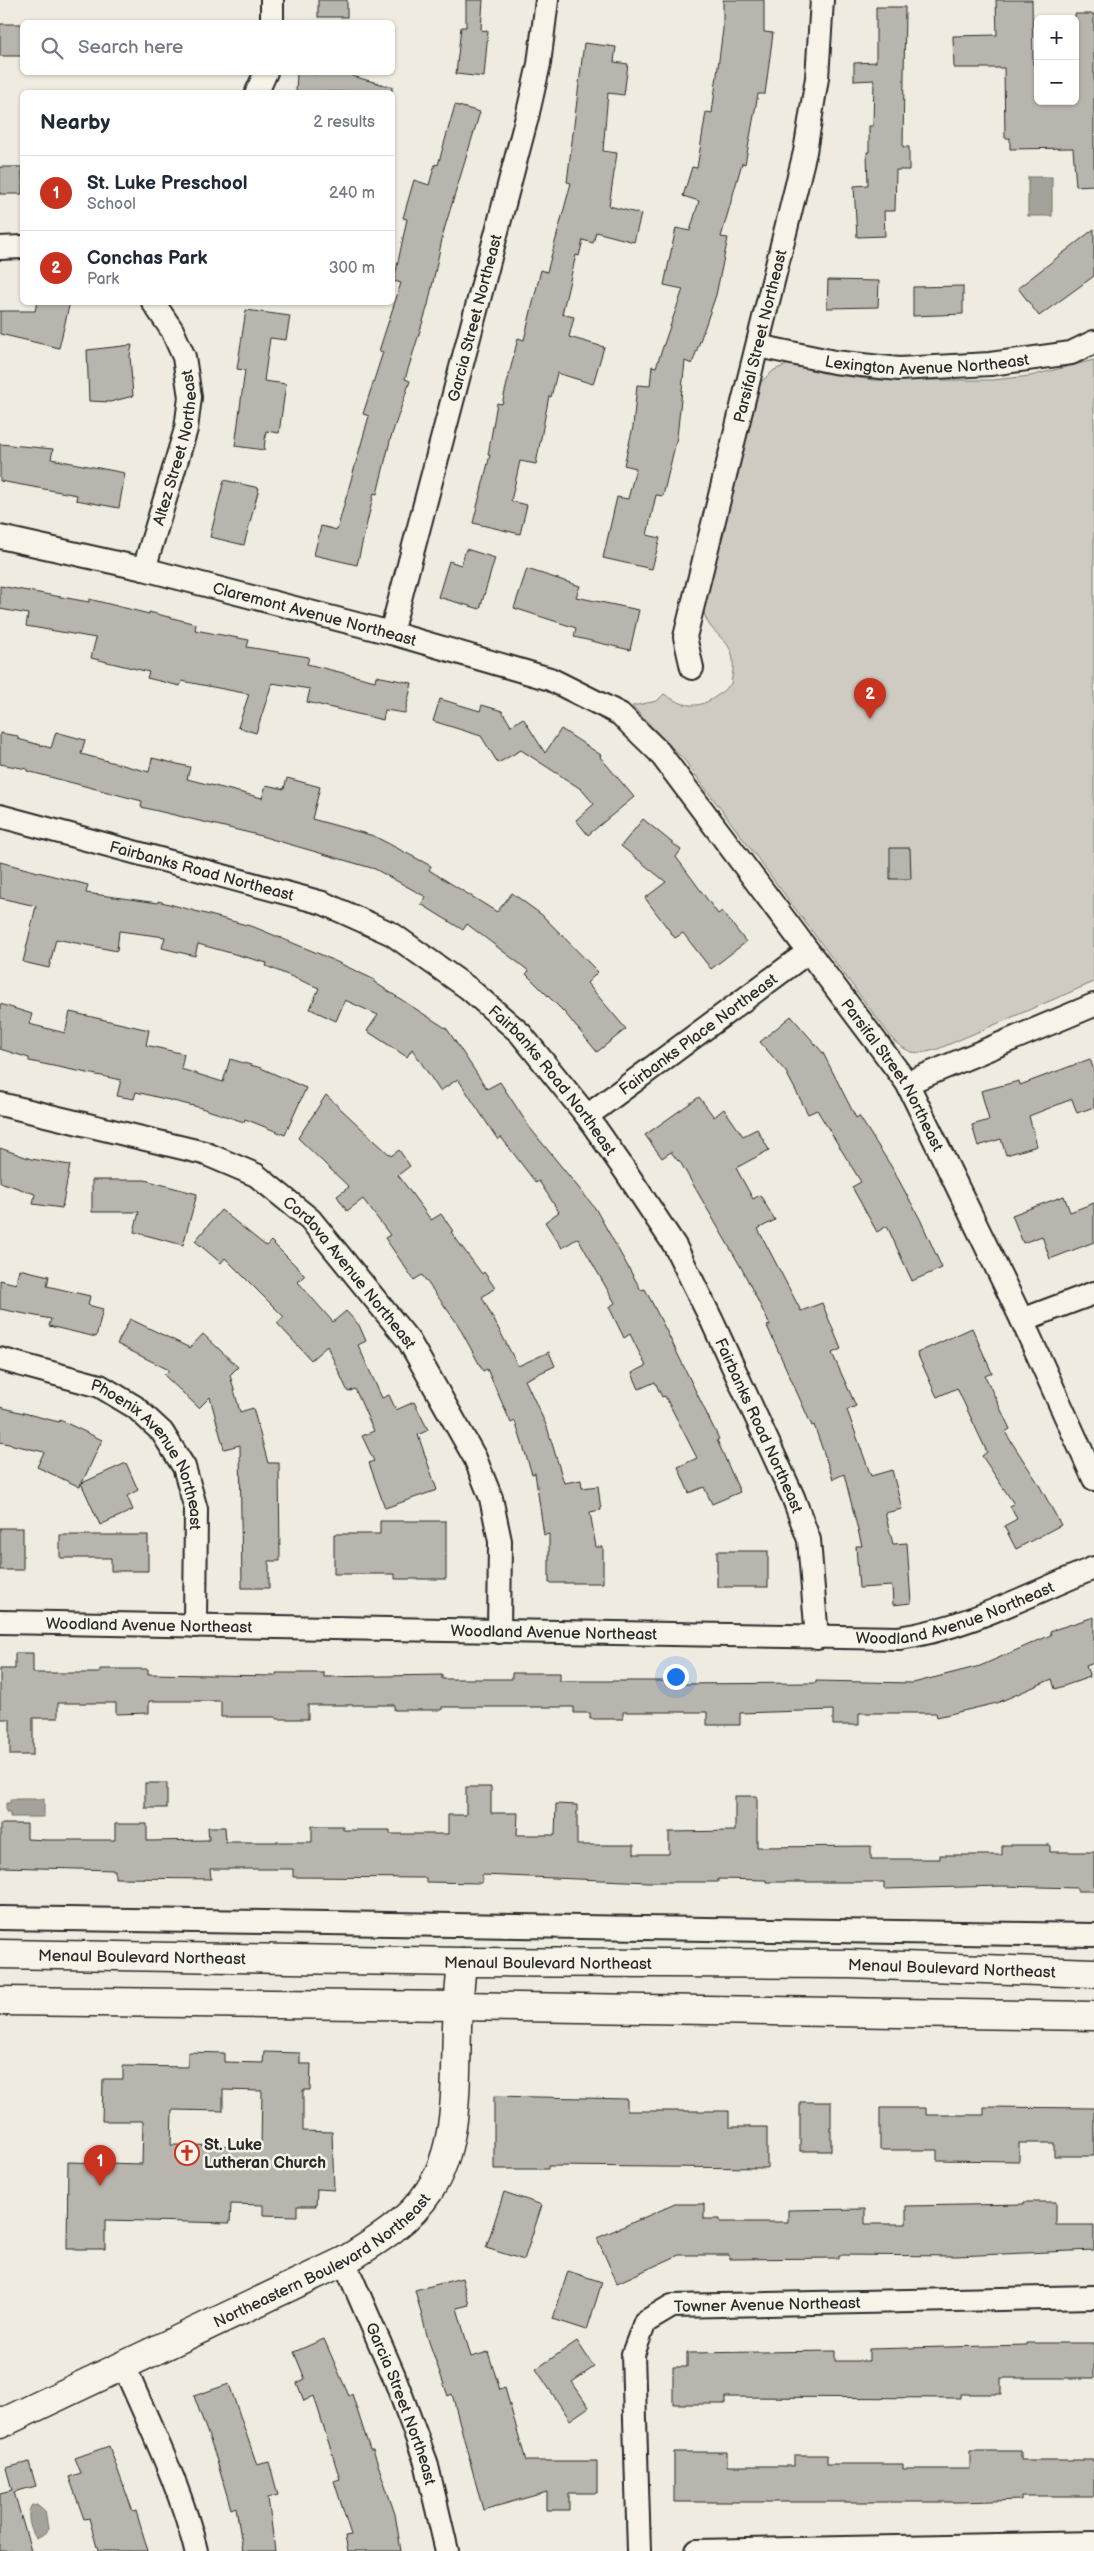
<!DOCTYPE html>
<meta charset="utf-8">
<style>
:root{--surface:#fff;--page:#f2f2f3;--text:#1f2937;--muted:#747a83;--line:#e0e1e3;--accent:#c8321e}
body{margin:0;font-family:"Balsamiq Sans",sans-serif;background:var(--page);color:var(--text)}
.controls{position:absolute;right:15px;top:15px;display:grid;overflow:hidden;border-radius:8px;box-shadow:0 1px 4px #0004}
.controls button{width:45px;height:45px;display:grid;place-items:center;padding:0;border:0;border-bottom:1px solid var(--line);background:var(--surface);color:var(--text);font:25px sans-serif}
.you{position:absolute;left:675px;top:1676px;width:18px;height:18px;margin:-12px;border:4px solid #fff;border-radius:50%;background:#1a73e8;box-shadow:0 0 0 8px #1a73e833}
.badge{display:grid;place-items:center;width:32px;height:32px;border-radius:50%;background:var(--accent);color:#fff;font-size:16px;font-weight:700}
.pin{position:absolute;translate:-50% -41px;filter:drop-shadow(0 1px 2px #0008)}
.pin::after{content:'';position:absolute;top:26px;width:18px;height:15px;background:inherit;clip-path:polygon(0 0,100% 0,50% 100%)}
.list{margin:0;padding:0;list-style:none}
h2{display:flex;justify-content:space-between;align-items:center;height:65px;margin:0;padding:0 20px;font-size:21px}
h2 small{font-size:16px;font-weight:400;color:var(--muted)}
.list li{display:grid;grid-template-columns:32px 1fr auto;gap:15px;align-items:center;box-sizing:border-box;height:75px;padding:0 20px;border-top:1px solid var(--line)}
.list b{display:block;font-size:19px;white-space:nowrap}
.list p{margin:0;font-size:16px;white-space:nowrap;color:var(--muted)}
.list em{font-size:16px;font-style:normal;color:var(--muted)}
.icon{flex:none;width:28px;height:28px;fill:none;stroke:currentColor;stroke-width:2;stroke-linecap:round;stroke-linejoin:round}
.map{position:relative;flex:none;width:1094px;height:2551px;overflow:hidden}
.search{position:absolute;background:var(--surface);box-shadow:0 1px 4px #0004;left:20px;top:20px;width:375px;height:55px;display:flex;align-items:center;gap:12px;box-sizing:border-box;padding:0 18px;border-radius:8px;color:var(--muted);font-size:19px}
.panel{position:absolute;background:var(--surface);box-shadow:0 1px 4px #0004;left:20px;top:90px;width:375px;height:215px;border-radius:8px}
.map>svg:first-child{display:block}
.green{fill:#cfcbc2;stroke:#7d7b76}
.water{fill:#a4a29a;stroke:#74726e}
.building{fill:#b8b5ae;stroke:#2b2b2b;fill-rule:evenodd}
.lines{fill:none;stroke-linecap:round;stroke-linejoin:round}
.minor-casing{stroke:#2b2b2b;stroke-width:26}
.tertiary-casing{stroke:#2b2b2b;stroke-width:31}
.secondary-casing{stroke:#2b2b2b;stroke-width:31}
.minor{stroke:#f7f3e8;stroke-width:22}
.tertiary{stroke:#f7f3e8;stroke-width:28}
.secondary{stroke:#f7f3e8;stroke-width:28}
.labels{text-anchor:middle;stroke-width:5;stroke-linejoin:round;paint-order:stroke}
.street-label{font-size:16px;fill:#2b2b2b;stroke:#f7f3e8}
.poi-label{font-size:16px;font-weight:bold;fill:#2b2b2b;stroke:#f7f3e8;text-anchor:start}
</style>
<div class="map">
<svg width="1094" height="2551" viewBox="0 0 1094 2551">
<rect width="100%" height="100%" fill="#efebe0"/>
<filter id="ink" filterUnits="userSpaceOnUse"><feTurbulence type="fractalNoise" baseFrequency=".02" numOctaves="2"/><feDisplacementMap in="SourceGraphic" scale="10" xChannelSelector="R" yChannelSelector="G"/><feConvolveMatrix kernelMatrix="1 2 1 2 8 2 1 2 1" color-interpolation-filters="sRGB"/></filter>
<g filter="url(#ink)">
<!-- green -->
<path class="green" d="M1094,360v622l-156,67c-21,6 -27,6 -44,-8l-209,-280 -53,-55 25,-5 7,-7c29,20 44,11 67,-10 1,-8 3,-16 2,-24 -2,-25 -29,-25 -30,-56l57,-221 14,-13 15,-6 35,9 49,7h120l37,-4z"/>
<!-- water -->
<g class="water">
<rect x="1028" y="177" width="24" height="39"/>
<path d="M10,1799h34v18h-34v-5h-4v-9h4z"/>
<path d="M37,2504l8,7 3,18 -2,4 -10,5c-5,-6 -11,-25 -4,-33z"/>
</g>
<!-- building -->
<g class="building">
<rect x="318" y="0" width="29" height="17"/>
<path d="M466,0h17l-2,30 7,1 -4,46 -28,-3 5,-47h5z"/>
<path d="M723,0h41v32l9,1 -8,61h-7l-13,70 -3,-1 -21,74 7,1 -12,57 -24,69 -7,-3 -8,76 -14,59 -7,-1 -9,40 13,3 -8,31 -49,-11 14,-61 11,2 8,-31 -12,-3 9,-38 4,-42 13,1 2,-20 4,1 27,-78 -19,-4 12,-57 14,3 9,-30 -16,-5 9,-29 5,1 9,-56 6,1 11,-84z"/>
<path d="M996,0h36l1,65h5v36h37v-87h19v171l-18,1 -3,-38 -63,1v-11h-5l-1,-70h-50l-1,-32 44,-1z"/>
<path d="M876,7h29l-2,140h6v23h-13l-1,41h-11l1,25 -28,1 -3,-51 14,-1 -1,-33h2v-26h4l1,-46 -20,1v-18l22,-1z"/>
<rect x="0" y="24" width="22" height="32"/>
<path d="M584,43l32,4 -2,15 14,2 -4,31 -16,-2 -5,58 14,2 -8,53 32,8 -7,28 -38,-10 -3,11 -10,-3 -4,16 -3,-1 -14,59 12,3 -5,20 35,10 -11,37 -36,-11 -6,24 -2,-1 -13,68 -16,-3 -9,40 16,4 -7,29 -47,-11 17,-68h-2l9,-52 5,1 16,-66 6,2 17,-70 6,2 24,-89 -4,-1z"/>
<path d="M317,72h36l-1,4 40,11v5h-96l1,-19 20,1z"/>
<path d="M455,105l25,7 -36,118 -16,75 -23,74 5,2 -19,56 -14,57 -3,-1 -17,72 -43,-10 7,-29 16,4 32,-114 -6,-2 20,-62 -4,-1 22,-68 -7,-2 13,-62 -4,-1 11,-38 15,5 6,-21 3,1z"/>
<rect x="0" y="167" width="22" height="27"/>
<path d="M1094,229v47l-55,40 -21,-28z"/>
<path d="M828,280l51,1 -1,26 -51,1z"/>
<path d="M963,286v28l-50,2v-29z"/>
<path d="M37,302h33l-11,46 -59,-14v-23h35z"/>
<path d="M246,310l44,6 -4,24 -16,-2 -6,43 22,3 -7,49 -13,-2 -2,19 -29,-4 10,-76 -8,-1z"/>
<path d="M132,345l-2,11 3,40 -23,6 -21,-1 -2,-51z"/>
<path d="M0,444l53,5 -2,10 74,14 -6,35 -43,-8 1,-5 -77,-14z"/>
<path d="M224,480l35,8 -15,57 -34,-8z"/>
<path d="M466,549l29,9 -15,51 -42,-12 11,-36 12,4z"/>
<path d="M527,569l53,17 -4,11 63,13 -9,40 -56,-13 2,-9 -62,-20z"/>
<path d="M0,586l89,16v-3l60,15v-2l47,12 -1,6 54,10 -2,7 62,10 -2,7 68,17 1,-5 36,7 -7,30 -20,-3 -2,10 -76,-18 3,-13 -38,-6 -16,50 -18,-6 11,-33 -67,-13 -2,5 -33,-8 2,-6 -58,-14 5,-20 -70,-12 2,-12 -28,-5z"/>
<path d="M440,699l40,12 2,-6 20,6 9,15 12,-8 22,35 16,-24 40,26 -1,2 34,40 -46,38 -12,-15 18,-16 -13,-15 -60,-39 -23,13 -17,-27 -48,-15z"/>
<path d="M56,732l29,8 -4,14 68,18 3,-14 38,9 -3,12 75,19 4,-13 18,4 3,-11 33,9 -8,32 62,17 57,30 -2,4 68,42 15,-19 30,22 56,57 -11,11 39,46 -29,23 -32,-39 -39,-39 3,-3 -62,-47 -4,6 -42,-26 5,-7 -51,-28 -121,-35 -113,-27 1,-6 -115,-30v-2l-27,-5v-31l18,3v3l33,9z"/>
<path d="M643,819l38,31 -5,7 42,57 4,-3 24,31 -35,27 -28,-36 -8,5 -30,-40 21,-16 -45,-36z"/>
<path d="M890,848h20l1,31h-21z"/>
<path d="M0,862l88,23 -2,8 72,10v-2l96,26 68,28 53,25 -1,2 73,47 40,60 13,-7 30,46 65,80 46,82 4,-1 21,41 53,109 -2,1 23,52 -28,12 -8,-17 -15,6 -11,-26 19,-9 -32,-62 -3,1 -7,-15 -16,7 -7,-16 14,-7 -16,-32 -6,4 -15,-31 6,-4 -37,-65 -16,10 -17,-26 14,-10 -20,-31 -3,2 -35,-46 -3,3 -40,-61 -18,12 -28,-42 -5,8 -40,-26 11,-16 -33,-15 -9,21 -26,-12 9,-21 -53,-22 1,-3 -69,-19 -3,12 -33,-8 3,-11 -46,-6 -2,20 -61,-12 -7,29 -26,-6 13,-56 -36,-8z"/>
<path d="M0,1004l32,10 -3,10 36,9 5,-21 79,18 -3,15 38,9 -3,15 42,13 7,-23 31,9 45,20 -21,47 -40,-16 -1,3 -46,-15 -62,-15 -2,7 -17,-3 4,-16 -92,-19v-3l-29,-9z"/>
<path d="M791,1016l32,37 33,65 3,-2 32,50 29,53 22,49 -30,13 -25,-55 -10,6 -25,-45 9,-5 -44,-72 -9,4 -22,-42 -26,-30z"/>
<path d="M1090,1059l4,12v36l-17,6 -5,-14 -43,17 8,30 -31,9 -5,-16 -23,7 -6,-21 17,-5 -8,-29 38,-10 1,4z"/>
<path d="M326,1095l65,61 8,-6 11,16 -12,9 33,45 10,-6 12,17 -2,1 31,42 2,-2 11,16 -13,9 36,69 31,-14 6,14 -30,14 22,47 17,56 17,-3 1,8 16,-2 3,24 -11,2 6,35h7v36h-54v-49l-5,1 -9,-62 -3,1 -17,-53 -4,2 -24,-54 -4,2 -26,-48 -35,-48 -8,5 -29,-42 5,-3 -27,-36 -16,12 -10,-15 12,-9 -51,-49z"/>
<path d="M699,1097l15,20 10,-8 19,27 14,-7 12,21 -33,18 17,31 7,-4 15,25 -17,9 43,82 21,-8 19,46 -9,4 24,53 -9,4 24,66 21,-6 10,39 -17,4 8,31 14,-1 4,60 -18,2 -1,-19 -33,2 -3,-42h6l-18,-72 -11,5 -19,-54 -2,1 -45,-100 3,-1 -28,-56 -63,-109 -1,1 -7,-9 -9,6 -17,-23z"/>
<path d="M0,1148l31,11 39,6 -8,43 -29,-4 2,-10 -35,-12z"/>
<path d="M92,1180h53l52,14 -14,51 -49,-13 5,-20h-47z"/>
<path d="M1064,1196l6,16 24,-9v39l-44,17 -8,-23 -19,7 -11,-28z"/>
<path d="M221,1210l45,36 5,-5 34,34 -7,7 35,40 13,-11 13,14 7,16 -8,4 24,53 7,-3 7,15 18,-8 14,28 -10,5 19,55 -52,18 -16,-45 5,-2 -12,-25 12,-5 -19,-42 -7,3 -21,-46 -16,14 -34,-37 7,-6 -59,-59 -4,5 -26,-22z"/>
<path d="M19,1269l30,7 -2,10 43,10 -2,9 15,4 -7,28 -47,-11 2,-7 -51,-10v-29l16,4z"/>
<path d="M130,1319l60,29 13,-14 35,33 -8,8 10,37 13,-4 15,55h11l1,98h-11v27h-27l-2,-143 -16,4 -14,-52 -11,11 -35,-33 5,-5 -52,-26z"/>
<path d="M972,1328l20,45 -7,3 25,53 -5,3 33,51 23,42 -45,24 -12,-23 13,-7 -7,-13 4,-2 -32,-48 5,-4 -30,-64 -20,9 -20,-44z"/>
<path d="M0,1407l59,15 1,-2 42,20 -20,43 44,-20 12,27 -11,6 6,14 -33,15 -19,-42 -1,4 -43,-20 7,-15 -44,-10z"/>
<path d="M380,1521h66v58h-51v-5h-61v-40h46z"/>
<rect x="0" y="1528" width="23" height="42"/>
<path d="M60,1535h88v36h-37v-13h-51z"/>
<rect x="717" y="1551" width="51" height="36"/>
<path d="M1094,1617v46l-8,3 4,11 -35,12 -3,-10 -55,24 -60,14 -1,-4h-77v12h-26v-15l-93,3v12h-33v-13h-84v7h-33v-6h-16v-6h-132v3h-48v-5h-86v14h-32v-2h-55v-16h-72v12l-33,1v-11h-58v15h-25v37h-23v-36h-10v-50h15v-16h18v20h67v-4h48v5l128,2v-3h48v4l118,-2v4h70v-6h48v8h118v3l138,-1v-2l97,2 67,-17 71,-31 -1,-4z"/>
<rect x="145" y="1783" width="22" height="25"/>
<path d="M466,1787h25v26h27l-1,22h38l1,-31 21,1v40h57v9h35v-22l66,-1v-35h22v51l114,-1v13h69v-4h62v-10h48v7h44v39h-17v-3l-75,-2 -118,3v-7h-118v-2l-48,-1v3h-69l-167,-7v8l-56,-1v-4l-133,-1v-8h-83l1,10 -96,-1v-8l-115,-3v-43h27v15l19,1h69v-16h32v17l62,-1 -1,-13h17l1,15h86v-16h31v4h47v4h58v-19h18z"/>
<path d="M188,2052l36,1v9l39,1 1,-11 36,1v11h11l-1,26h-7v41l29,1 2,58 -17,-1 -1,17h-19v10l-34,-1v-10l-32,-1 -1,19 -125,-3v29h-38l1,-87 74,2 1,-43h-41l1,-42h20v-13l65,1zM223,2090l39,1 -1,55 -90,-1 1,-35 51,1z"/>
<path d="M494,2096l133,3v12h102v16h38v41l-219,-2v3h-54z"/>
<rect x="800" y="2102" width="31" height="49"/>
<path d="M984,2107l110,1v48h-40v-13h-35v18l-82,-1v-10h-57v-42h46v7h58z"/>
<path d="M504,2192l38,13 -18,55 -38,-12z"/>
<path d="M1024,2202h32v23h38v25l-138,6 -117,-1v3l-110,1v-4h-50l-62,28 -20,-45 78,-34h29v15h16v3h68v-12l77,-1v15h41v-18l118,-2z"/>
<path d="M568,2271l34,11 -15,48 -34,-11z"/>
<path d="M462,2278l7,27 -12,3 14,49 17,-5 12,38 5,-2 21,73h71v32h-28v17h-22v-18l-64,18 -31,-116 -4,2 -20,-57 -13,-49z"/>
<path d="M324,2339l25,57 3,-2 18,56h3l22,64 6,37h-53l-3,-15 6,-1 -17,-54 6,-2 -26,-83 -10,5 -7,-18 8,-4 -11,-27z"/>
<path d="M577,2341l17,26 -22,15 17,25 -19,13 -34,-51z"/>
<path d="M1026,2343h68v35h-93v16h-41v4l-235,-1v7h-52v-37h14v-14l148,-2v10h34v-12l157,-4z"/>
<path d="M229,2384l28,81 12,-3 9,33 -10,3 7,53h-32l-7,-44 -5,2 -17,-58 -20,-55z"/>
<path d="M109,2446l24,66 3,-1 12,40h-50l-9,-33 -5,1 -15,-42 12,-4 -6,-15z"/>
<path d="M970,2451h51v9h73v36h-73v4l-59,2h-288v-50h53v14h67v-11h33v9h76v5h67z"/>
<path d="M29,2462l7,24 -22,6 17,59h-31v-58l12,-3 -6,-22z"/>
</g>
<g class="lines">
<defs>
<g id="minor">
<path d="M272,22v-22"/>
<path d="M257,92l9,-20"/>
<path d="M0,248l22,-1"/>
<path id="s1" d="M758,346l76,16 65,7 91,-5 81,-11 23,-11"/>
<path id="s2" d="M0,537l144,32 247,64 159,46 70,35 39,38 248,331 115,237 72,159"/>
<path id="s3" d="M144,569l42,-140 4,-32 -6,-40 -12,-27 -19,-28"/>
<path id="s4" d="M391,633l136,-516 12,-53 8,-64"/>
<path id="s5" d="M692,668l-7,-31 120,-485 12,-74 5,-78"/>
<path id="s6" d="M0,816l323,87 69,31 76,54 52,45 67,83 39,56 49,74 37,75 81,176 16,43 8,98"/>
<path d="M907,1083l187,-78"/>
<path id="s7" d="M0,1104l204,49 52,22 54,44 99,122 66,117 16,40 9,43 -1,91"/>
<path id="s8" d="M587,1116l221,-164"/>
<path d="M1022,1320l72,-27"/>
<path id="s9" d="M0,1359l100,27 35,21 27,25 22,35 12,42 -1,117"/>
<path id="s10" d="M0,1622l899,16c66,-9 133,-45 195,-70"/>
<path d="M0,1918l1094,17"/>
<path id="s11" d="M344,2261l50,115 32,86 21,89"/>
<path d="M124,2366c26,61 57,121 72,185"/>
<path id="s12" d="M639,2551l-6,-197 12,-32 27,-16 422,-9"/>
<path d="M697,2551l397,-8"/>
</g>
<g id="tertiary">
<path id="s13" d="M0,2424l344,-163c31,-19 65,-39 85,-70 31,-47 26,-110 28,-164 1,-22 3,-43 5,-65"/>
</g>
<g id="secondary">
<path id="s14" d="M0,1954l462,8 387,2 245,9"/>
<path d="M0,2001l458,5 636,10"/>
</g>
</defs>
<!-- minor casing -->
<use href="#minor" class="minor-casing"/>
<!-- tertiary casing -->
<use href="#tertiary" class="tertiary-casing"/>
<!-- secondary casing -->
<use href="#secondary" class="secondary-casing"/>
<!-- minor -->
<use href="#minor" class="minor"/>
<!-- tertiary -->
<use href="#tertiary" class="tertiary"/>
<!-- secondary -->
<use href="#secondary" class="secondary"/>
</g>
</g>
<!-- icons -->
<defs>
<symbol id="church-ring" viewBox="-11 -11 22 22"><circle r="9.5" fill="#f7f3e8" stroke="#c8321e" stroke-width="1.5"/><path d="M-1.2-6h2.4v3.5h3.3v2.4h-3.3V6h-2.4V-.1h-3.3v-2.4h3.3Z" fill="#c8321e"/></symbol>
</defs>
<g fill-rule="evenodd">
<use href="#church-ring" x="173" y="2139" width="28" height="28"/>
</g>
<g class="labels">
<!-- street labels -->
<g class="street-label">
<text dy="6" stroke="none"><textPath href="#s4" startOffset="326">Garcia Street Northeast</textPath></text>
<text dy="6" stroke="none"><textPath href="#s5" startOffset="342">Parsifal Street Northeast</textPath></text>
<text dy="6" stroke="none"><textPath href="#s1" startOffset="171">Lexington Avenue Northeast</textPath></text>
<text dy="6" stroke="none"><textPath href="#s3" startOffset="126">Altez Street Northeast</textPath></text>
<text dy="6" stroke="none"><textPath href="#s2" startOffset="324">Claremont Avenue Northeast</textPath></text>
<text dy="6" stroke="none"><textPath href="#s6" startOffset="209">Fairbanks Road Northeast</textPath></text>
<text dy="6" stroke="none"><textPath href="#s8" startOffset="138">Fairbanks Place Northeast</textPath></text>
<text dy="6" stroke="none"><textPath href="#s2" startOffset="1100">Parsifal Street Northeast</textPath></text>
<text dy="6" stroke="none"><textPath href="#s6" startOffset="629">Fairbanks Road Northeast</textPath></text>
<text dy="6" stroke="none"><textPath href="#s7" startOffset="402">Cordova Avenue Northeast</textPath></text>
<text dy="6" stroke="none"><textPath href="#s6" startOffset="1034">Fairbanks Road Northeast</textPath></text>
<text dy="6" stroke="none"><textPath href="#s9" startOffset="191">Phoenix Avenue Northeast</textPath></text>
<text dy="6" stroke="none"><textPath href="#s10" startOffset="959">Woodland Avenue Northeast</textPath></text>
<text dy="6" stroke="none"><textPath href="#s10" startOffset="149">Woodland Avenue Northeast</textPath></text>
<text dy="6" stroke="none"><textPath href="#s10" startOffset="554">Woodland Avenue Northeast</textPath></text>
<text dy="6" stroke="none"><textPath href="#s14" startOffset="142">Menaul Boulevard Northeast</textPath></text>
<text dy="6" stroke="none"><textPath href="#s14" startOffset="548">Menaul Boulevard Northeast</textPath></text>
<text dy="6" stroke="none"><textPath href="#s14" startOffset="952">Menaul Boulevard Northeast</textPath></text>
<text dy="6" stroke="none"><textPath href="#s13" startOffset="362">Northeastern Boulevard Northeast</textPath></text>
<text dy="6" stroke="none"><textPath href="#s12" startOffset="358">Towner Avenue Northeast</textPath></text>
<text dy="6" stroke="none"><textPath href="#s11" startOffset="154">Garcia Street Northeast</textPath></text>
</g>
<!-- poi labels -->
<g class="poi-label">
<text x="204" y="2150">St. Luke<tspan x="204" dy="18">Lutheran Church</tspan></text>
</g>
</g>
</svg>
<div class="controls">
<button>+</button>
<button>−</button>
</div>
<div class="you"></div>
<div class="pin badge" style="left:100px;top:2186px">1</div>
<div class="pin badge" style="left:870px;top:719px">2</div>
<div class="search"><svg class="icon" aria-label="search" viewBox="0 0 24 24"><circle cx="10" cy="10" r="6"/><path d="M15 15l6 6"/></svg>Search here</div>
<section class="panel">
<h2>Nearby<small>2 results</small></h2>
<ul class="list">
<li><span class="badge">1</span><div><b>St. Luke Preschool</b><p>School</p></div><em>240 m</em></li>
<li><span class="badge">2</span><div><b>Conchas Park</b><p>Park</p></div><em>300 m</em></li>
</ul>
</section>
</div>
